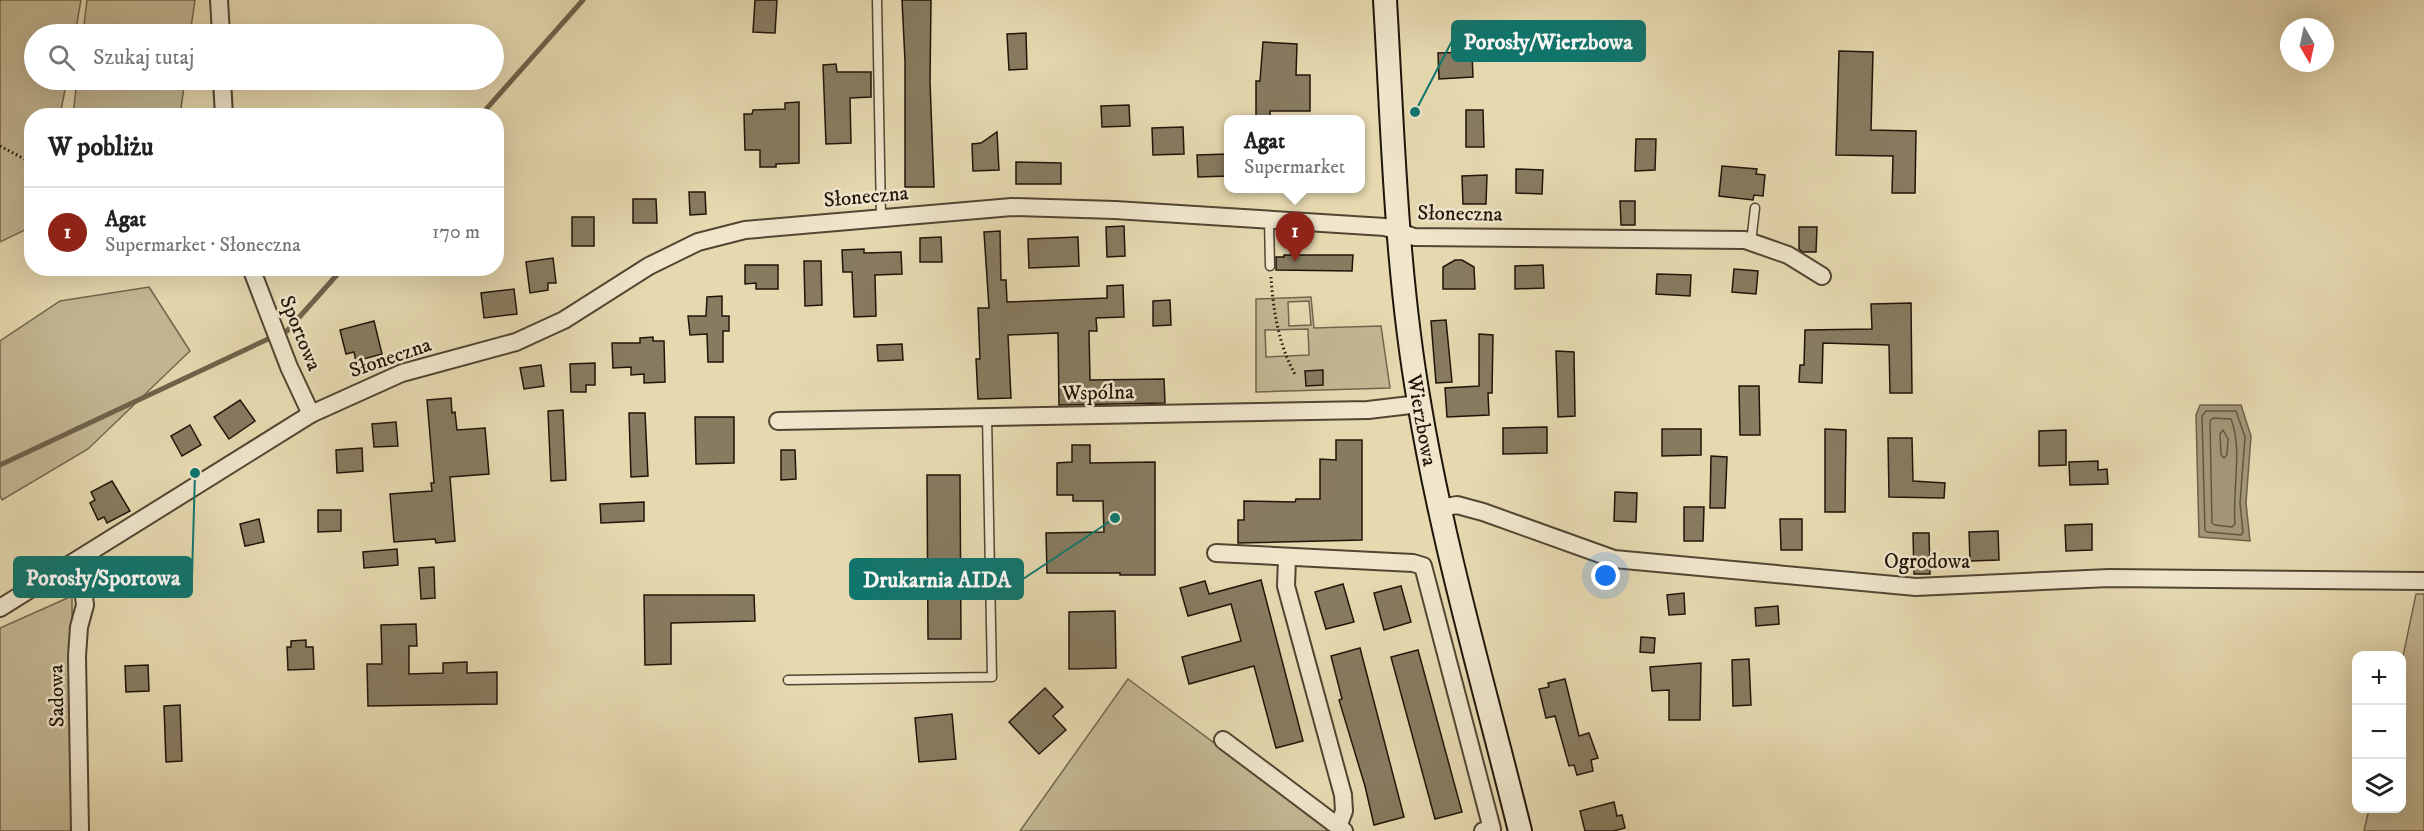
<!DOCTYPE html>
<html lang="pl">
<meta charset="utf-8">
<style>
:root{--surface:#fff;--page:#f6f6f6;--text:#222;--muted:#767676;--line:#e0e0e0;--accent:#8f2418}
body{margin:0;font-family:"IM FELL DW Pica",serif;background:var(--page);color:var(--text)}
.controls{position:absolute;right:18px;bottom:18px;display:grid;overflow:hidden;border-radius:12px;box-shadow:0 6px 24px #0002}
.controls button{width:54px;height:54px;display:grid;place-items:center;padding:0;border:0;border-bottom:2px solid var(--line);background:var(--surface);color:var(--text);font:30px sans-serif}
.compass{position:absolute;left:2280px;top:18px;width:54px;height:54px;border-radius:50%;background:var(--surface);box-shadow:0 6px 24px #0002;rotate:171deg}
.you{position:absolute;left:1606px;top:576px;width:21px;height:21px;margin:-15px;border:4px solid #fff;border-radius:50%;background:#1a73e8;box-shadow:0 0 0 9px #1a73e833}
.badge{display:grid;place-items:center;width:39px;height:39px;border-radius:50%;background:var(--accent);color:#fff;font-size:20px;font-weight:700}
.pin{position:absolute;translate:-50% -50px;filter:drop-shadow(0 2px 3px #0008)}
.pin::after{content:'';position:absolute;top:32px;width:21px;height:18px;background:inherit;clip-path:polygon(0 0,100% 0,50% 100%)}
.popup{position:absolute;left:1224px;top:115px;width:141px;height:78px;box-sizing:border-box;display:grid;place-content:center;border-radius:12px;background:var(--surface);filter:drop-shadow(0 2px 4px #0005);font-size:20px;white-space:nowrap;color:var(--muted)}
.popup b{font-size:22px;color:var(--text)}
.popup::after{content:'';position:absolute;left:50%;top:100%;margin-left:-12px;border:12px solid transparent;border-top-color:var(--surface)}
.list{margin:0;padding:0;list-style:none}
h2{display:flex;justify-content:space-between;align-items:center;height:78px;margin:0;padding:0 24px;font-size:26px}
h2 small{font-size:20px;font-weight:400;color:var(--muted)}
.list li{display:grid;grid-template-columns:39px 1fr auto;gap:18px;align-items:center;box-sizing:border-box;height:90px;padding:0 24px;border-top:2px solid var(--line)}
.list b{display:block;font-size:22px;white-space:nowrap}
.list p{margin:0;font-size:20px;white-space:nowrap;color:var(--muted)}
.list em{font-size:20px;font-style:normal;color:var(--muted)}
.icon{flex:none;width:33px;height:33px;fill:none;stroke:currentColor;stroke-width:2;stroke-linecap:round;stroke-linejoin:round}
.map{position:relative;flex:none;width:2424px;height:831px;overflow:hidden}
.search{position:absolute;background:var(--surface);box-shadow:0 6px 24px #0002;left:24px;top:24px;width:480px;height:66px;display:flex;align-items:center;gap:15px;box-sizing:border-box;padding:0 21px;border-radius:33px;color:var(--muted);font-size:22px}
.panel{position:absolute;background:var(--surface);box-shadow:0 6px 24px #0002;left:24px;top:108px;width:480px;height:168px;border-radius:24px}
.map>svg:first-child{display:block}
.green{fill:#c4b894;stroke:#72664e;stroke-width:1.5;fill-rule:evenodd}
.water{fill:#a39677;stroke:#6f624b;stroke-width:1.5}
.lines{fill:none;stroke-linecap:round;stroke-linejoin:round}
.shore{stroke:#625640;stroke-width:1.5}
.stream{stroke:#6f624b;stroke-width:5}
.building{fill:#877b60;stroke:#201509;stroke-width:1.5}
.lane-casing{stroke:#524633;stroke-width:11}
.street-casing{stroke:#524633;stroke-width:20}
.secondary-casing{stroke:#201509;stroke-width:26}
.path{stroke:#201509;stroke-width:3;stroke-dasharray:1.5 3;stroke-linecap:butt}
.lane{stroke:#efe6cc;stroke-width:8}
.street{stroke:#efe6cc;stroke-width:16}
.secondary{stroke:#efe6cc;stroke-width:22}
.labels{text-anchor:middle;stroke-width:5;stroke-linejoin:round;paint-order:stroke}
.street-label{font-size:21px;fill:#201509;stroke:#efe6cc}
.leader{fill:none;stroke:#0f766e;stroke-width:2}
.callout-dot{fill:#0f766e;stroke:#efe6cc;stroke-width:2}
.callout{fill:#0f766e;stroke:#0f766e;stroke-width:2}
.callout-label{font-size:22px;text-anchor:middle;font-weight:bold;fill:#fff}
</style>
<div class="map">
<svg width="2424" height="831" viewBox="0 0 2424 831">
<rect width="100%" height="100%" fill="#e6d9b0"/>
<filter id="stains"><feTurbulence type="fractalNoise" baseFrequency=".00333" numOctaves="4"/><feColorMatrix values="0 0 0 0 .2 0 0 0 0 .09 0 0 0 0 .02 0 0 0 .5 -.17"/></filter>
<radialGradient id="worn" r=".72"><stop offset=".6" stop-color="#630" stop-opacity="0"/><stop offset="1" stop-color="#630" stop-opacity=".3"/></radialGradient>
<!-- green -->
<g class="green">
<path d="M0,0h81l-6,34h-41v46h33l-7,35 -28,1 -1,111 -31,15z"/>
<path d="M87,0h108l-5,34h-107z"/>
<path d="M77,80h108l-5,35h-107z"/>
<path d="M149,287l41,64 -102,98 -86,51 -2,-5v-154l60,-40z"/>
<path d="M1311,297l3,31 67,-2 9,62 -134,4v-93zM1309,301l2,24 -22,1 -1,-24zM1308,329l1,26 -43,2 -1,-27z"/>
<path d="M2416,594h8v237h-60l5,-22 33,-1v-147z"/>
<path d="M72,596l1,235h-73v-203z"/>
<path d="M1128,679l205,152h-313z"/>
</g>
<!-- water -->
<path class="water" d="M2200,405h41l10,31 -5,67 4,38 -51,-4 -3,-122z"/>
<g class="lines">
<!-- shore -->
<g class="shore">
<path d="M2206,411h30l9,26 -5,66 3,29 -2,3 -34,-3 -2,-2 -3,-114z"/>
<path d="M2213,418l18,1c12,30 1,72 4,105l-3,3 -17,-2 -3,-2 -2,-102z"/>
<path d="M2223,430l5,9 -1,16 -3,3 -3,-3 -1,-21z"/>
</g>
<!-- stream -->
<g class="stream">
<path d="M480,116l103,-116"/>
<path d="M287,331l56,-63"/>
<path d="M0,465l268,-126"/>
</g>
</g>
<!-- building -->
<g class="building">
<path d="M755,0h22l-2,33 -22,-1z"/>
<path d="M902,0h29l-1,82 4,105h-29v-126z"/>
<path d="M1026,33l1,36 -18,1 -2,-36z"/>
<path d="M1263,42l34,2 -1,31h14v36h-40v9h-14v-39h4z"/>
<path d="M1839,51l34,1 -2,78 45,1 -1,62h-23l1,-37 -57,-1z"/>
<path d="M1472,52l1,25 -34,2 -1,-26z"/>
<path d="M836,64l1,8h34v25l-21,1 1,45 -25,1 -3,-79z"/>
<path d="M799,102v61l-23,1v3h-16v-17h-15l-1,-36h8l1,-4 32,-1v-6z"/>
<path d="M1129,105l1,21 -28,1 -1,-21z"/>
<path d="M1466,110h17l1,37h-18z"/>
<path d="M1183,127l1,27 -31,1 -1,-27z"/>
<path d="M997,132l2,38 -26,1 -1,-27 9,-1z"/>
<path d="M1636,139h20l-1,31 -20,1z"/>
<path d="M1228,154l1,22 -31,1 -1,-22z"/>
<path d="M1016,162l45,1v21h-45z"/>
<path d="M1722,166l35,3 -1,5 9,1 -2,21 -9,-1 -1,5 -34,-4z"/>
<path d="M1516,169l27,1 -1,24 -26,-1z"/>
<path d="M1487,175l-1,29h-23l-1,-28z"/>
<path d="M689,192h16l1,22 -16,1z"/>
<path d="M633,199h23l1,24h-24z"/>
<path d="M1620,201h15v24h-14z"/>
<rect x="572" y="217" width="22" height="29"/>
<path d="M1124,226l1,30 -18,1 -1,-30z"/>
<path d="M1799,227h18l-1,25h-13l-4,-3z"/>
<path d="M1000,231l1,49h5l1,22 100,-4v-12l16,-1 1,32 -28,1 1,13h-8l1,49 74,-1 1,24 -106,2 -1,-72 -50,2 3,63 -33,1 -2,-40h4l-2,-51h11l-5,-76z"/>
<path d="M941,237l1,25h-22v-24z"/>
<path d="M1078,237l1,29 -50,2 -1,-29z"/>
<path d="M864,249v4l37,-1 1,22 -27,1 1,41 -22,1 -2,-45h-9l-1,-22z"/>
<path d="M1284,255h69l-1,16 -76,-1v-13h8z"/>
<path d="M553,258l3,25h-8v7l-18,3 -4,-31z"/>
<path d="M1455,260h7l12,7 1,22h-32v-22z"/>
<path d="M804,261h17l1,44 -17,1z"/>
<path d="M745,265h33v24h-22v-6l-11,1z"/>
<path d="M1543,265l1,23 -29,1v-23z"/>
<path d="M1734,269l24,2 -2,23 -24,-2z"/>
<path d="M1657,274l34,1 -1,21 -34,-2z"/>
<path d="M514,289l3,25 -33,4 -3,-25z"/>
<path d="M722,296v20h7v15h-6v31h-15l-1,-28 -17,1 -2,-19h18l1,-19z"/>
<path d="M1170,300l1,25 -18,1v-25z"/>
<path d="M1911,303l1,90h-22l-1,-48 -66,-2 -1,40 -23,-1 1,-17h4l1,-35 67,-1 -1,-25z"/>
<path d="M1446,320l6,62 -16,1 -5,-62z"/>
<path d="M374,321l8,33 -26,7 -2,-9 -8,2 -6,-24z"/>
<path d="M1479,334l14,1 -1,58h-4l1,22 -42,2 -2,-29 34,-2z"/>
<path d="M653,337v4h11l1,41 -21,1v-9l-13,1v-8l-18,1 -1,-25h28v-5z"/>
<path d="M902,344l1,16 -25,1 -1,-16z"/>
<path d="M1556,351l18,1 1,64 -17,1z"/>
<path d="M595,363v22h-9v7h-15l-1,-28z"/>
<path d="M541,365l3,21 -20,3 -4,-21z"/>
<path d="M1323,370v15l-17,1 -1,-15z"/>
<path d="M1739,386h20l1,49h-20z"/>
<path d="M451,398l1,15 3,-1 2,18 28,-2 4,46 -39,3 5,64 -19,2 -1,-4 -41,3 -4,-48 42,-3 -1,-8h3l-7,-83z"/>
<path d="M240,400l15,21 -26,18 -15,-22z"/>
<path d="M563,410l3,70 -15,1 -3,-70z"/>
<path d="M629,413h16l3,63 -17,1z"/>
<path d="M695,417h39v46l-38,1z"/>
<path d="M396,422l2,24 -24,1 -2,-23z"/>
<path d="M190,425l11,20 -19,11 -11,-20z"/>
<path d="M1547,427v26l-44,1v-26z"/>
<path d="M1662,429h39v26l-39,1z"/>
<path d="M1825,429l21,1 -1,82h-20z"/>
<path d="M2066,430v35l-27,1v-35z"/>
<path d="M1888,438h24l1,43 32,2 -1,15 -55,-1z"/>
<path d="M1336,440h26v100l-124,3v-23h6v-19l51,1 1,-3h24v-40l16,1z"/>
<path d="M1072,445h18v18l65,-1v113h-35v-2h-73l-1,-40 58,-1 -1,-31h-30v-6h-16v-32l15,-1z"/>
<path d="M362,448l1,23 -26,2 -1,-23z"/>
<path d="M781,450h14l1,29 -15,1z"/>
<path d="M1711,456l16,1 -2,51h-15z"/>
<path d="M2098,461v9l9,-1 1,15 -38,1 -1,-23z"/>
<path d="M927,475h33l1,164h-33z"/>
<path d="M112,481l18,30 -23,12 -3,-6 -6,3 -8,-17 5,-3 -4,-8z"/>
<path d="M1615,492l22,1 -1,29 -22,-1z"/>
<path d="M644,502v19l-43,2 -1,-19z"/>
<path d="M1684,507h20l-1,34h-19z"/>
<path d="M318,510h23v21l-23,1z"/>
<path d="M259,519l5,23 -19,4 -5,-22z"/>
<path d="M1780,519h22v31h-21z"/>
<path d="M2092,524v26l-26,1 -1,-26z"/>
<path d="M1998,531l1,29 -29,1 -1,-29z"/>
<path d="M1913,533h16l1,41h-16z"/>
<path d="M397,549l1,16 -34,3 -1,-16z"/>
<path d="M434,567l1,31 -14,1 -2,-31z"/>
<path d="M1261,580l42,161 -27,7 -22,-82 -65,18 -7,-27 59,-16 -10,-37 -43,12 -8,-28 25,-7 4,13z"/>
<path d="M1343,584l11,38 -28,7 -11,-37z"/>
<path d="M1401,586l10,36 -27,8 -10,-37z"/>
<path d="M1684,593l1,21 -16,1 -2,-20z"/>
<path d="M644,595h110l1,26 -84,2v41l-26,1z"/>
<path d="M1778,606l1,18 -23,2 -1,-18z"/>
<path d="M1115,611l1,57 -47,1v-57z"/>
<path d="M416,624l1,22h-8v28l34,-1v-10l24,-1v11l30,-1v32l-129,2 -1,-42h15l-1,-39z"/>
<path d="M1641,637l14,1 -1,15 -14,-1z"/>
<path d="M306,640v7h7l1,22 -26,1 -1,-23h4v-6z"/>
<path d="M1360,648l44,169 -30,8 -9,-39 -26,-86 3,-1 -11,-43z"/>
<path d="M1418,650l44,162 -27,7 -44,-162z"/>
<path d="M1749,659l2,46 -18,1 -1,-46z"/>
<path d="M1701,663l-1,57h-31v-30l-17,1 -2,-24z"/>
<path d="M148,665l1,26 -23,1 -1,-26z"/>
<path d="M1565,679l14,57 10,-3 9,25 -7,2 2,11 -16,4 -3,-10 -5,1 -14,-50 -9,2 -7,-29 10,-2 -1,-4z"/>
<path d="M1045,688l18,19 -10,9 13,14 -27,24 -30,-32z"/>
<path d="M180,705l2,56 -16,1 -2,-56z"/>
<path d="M952,714l4,45 -37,3 -4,-44z"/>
<path d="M1614,802l3,14 5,-1 3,13 -12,3h-28l-5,-20z"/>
</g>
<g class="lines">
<defs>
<g id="lane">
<path d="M877,0l4,217"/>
<path d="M1269,220l1,46"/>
<path d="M1751,242l4,-34"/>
<path d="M788,680l204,-3 -5,-261"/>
</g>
<g id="street">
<path d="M219,0l2,34"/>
<path d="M222,80l2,36"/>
<path d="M251,268l38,99 22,47"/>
<path d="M778,421l590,-11 51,-6"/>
<path d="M1440,508l17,-3 26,7 131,47 302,28 193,-9 315,3"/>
<path d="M1216,553l197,10 10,3 69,263 -9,2"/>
<path d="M1287,558l-1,28 57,209 1,16 -6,16"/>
<path d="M70,564l13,25 2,16 -6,22 -2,29 3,175"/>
<path d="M0,608l311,-194 91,-41 114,-31 48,-22 85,-54 49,-24 47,-12 267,-23 103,3 270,17 29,10 331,3 43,15 34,21"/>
<path d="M1223,740l121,91"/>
</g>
<g id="secondary">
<path id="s1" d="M1385,0c8,135 11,269 34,402 24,145 66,287 101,429"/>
</g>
</defs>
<!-- lane casing -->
<use href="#lane" class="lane-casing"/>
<!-- street casing -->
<use href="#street" class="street-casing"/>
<!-- secondary casing -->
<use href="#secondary" class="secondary-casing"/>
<!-- path -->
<g class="path">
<path d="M0,146l32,17"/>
<path d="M1271,277c2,33 8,70 25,99"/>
</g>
<!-- lane -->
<use href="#lane" class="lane"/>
<!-- street -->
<use href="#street" class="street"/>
<!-- secondary -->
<use href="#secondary" class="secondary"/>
</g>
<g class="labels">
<!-- street labels -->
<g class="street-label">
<text transform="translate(866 196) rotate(-5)" y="7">Słoneczna</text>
<text transform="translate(1460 213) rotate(1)" y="7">Słoneczna</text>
<text transform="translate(301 333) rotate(68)" y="7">Sportowa</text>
<text transform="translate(390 357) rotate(-19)" y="7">Słoneczna</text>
<text transform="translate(1098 392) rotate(-1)" y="7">Wspólna</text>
<text dy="7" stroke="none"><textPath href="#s1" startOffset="422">Wierzbowa</textPath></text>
<text x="1927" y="568">Ogrodowa</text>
<text transform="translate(56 696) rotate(-91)" y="7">Sadowa</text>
</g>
</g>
<!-- callouts -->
<path class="leader" d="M1415 112L1452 41M195 473L192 577M1115 518L1023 579"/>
<g class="callout-dot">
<circle cx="1415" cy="112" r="6"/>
<circle cx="195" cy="473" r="6"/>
<circle cx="1115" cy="518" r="6"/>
</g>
<g class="callout">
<rect x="1452" y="21" width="193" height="40" rx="6"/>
<rect x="14" y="557" width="178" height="40" rx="6"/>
<rect x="850" y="559" width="173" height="40" rx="6"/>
</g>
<g class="callout-label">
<text x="1548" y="49">Porosły/Wierzbowa</text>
<text x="103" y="585">Porosły/Sportowa</text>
<text x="937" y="587">Drukarnia AIDA</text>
</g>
<rect width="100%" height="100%" filter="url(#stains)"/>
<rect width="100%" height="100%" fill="url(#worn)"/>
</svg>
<div class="controls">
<button>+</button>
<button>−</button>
<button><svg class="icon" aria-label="layers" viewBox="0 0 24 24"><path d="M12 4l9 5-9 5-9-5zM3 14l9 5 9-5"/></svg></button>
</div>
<svg class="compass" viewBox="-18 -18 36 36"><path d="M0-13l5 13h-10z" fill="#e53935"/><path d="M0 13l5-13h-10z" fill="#767676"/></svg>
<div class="you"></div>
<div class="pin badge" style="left:1295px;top:262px">1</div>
<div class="popup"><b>Agat</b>Supermarket</div>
<div class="search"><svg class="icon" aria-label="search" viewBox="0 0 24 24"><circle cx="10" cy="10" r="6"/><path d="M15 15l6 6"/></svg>Szukaj tutaj</div>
<section class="panel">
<h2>W pobliżu<small></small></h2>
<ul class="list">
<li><span class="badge">1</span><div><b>Agat</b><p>Supermarket · Słoneczna</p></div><em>170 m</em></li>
</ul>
</section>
</div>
